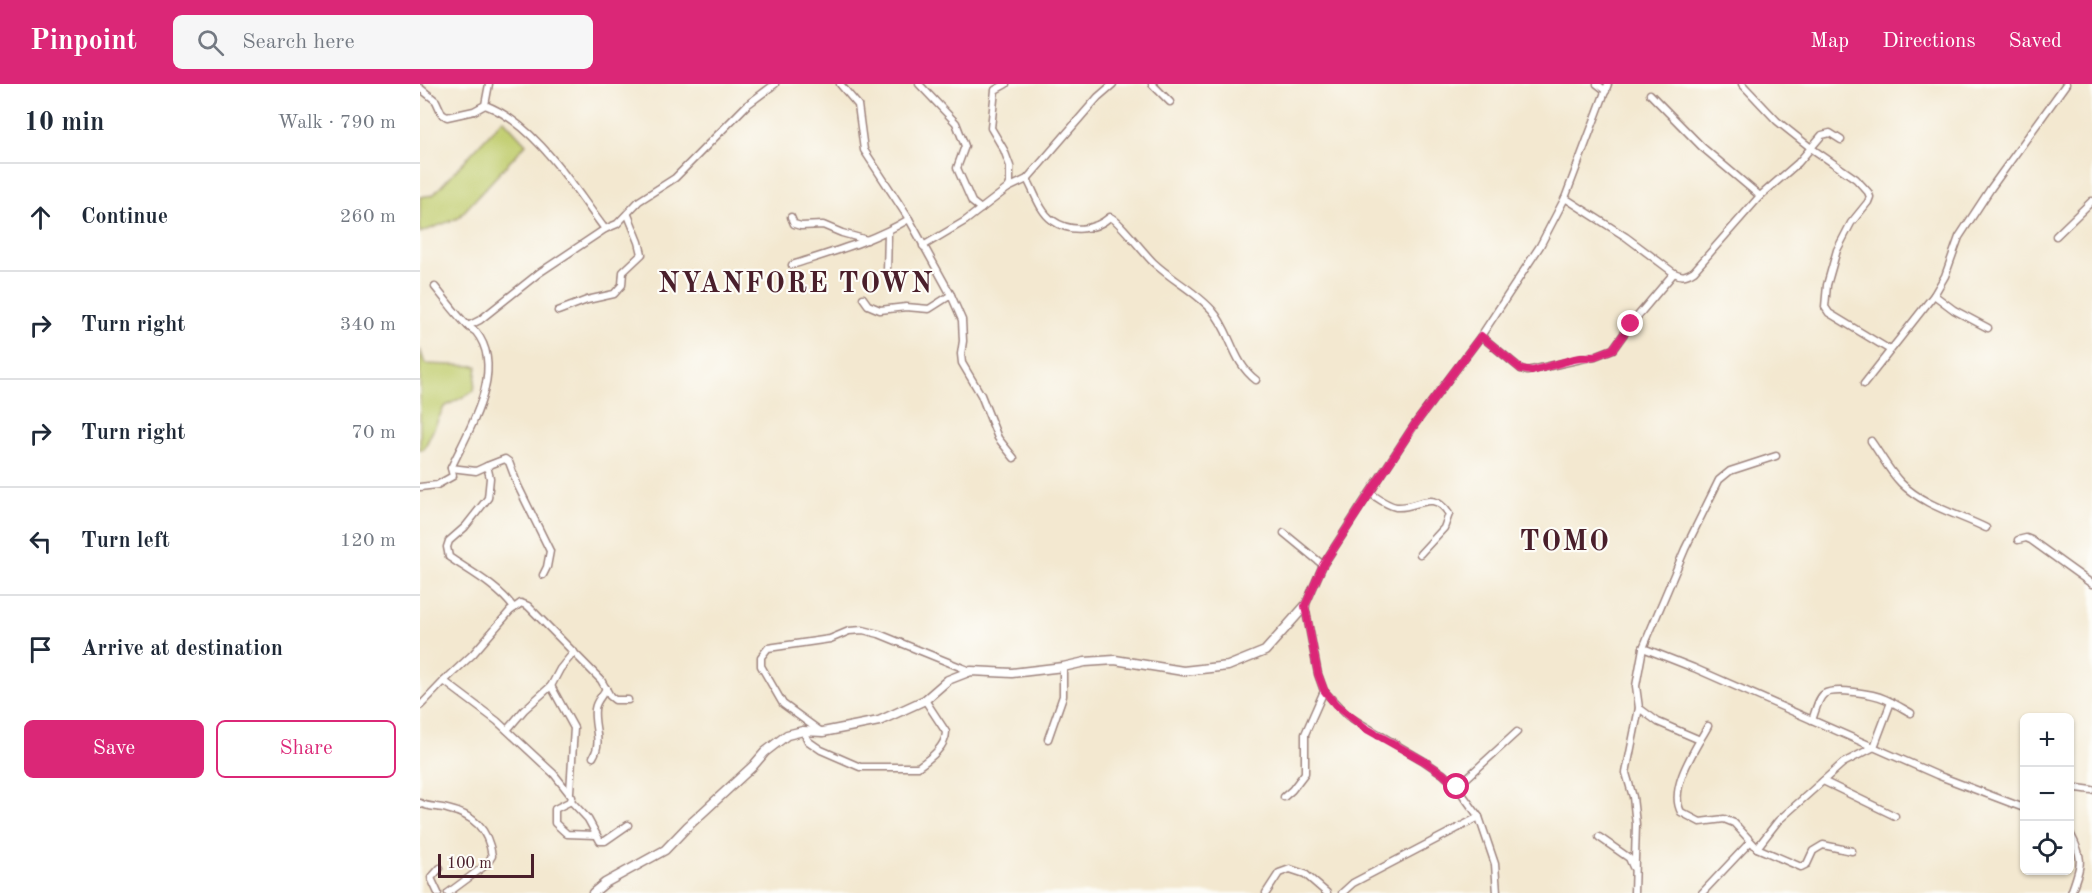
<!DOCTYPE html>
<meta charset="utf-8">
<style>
:root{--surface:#fff;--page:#f6f6f7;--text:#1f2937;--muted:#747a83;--line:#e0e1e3;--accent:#db2777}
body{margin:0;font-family:"Old Standard TT",serif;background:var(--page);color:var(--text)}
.controls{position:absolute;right:18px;bottom:18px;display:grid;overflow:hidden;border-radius:9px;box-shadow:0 2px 4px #0004}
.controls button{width:54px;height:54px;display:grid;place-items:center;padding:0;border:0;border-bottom:2px solid var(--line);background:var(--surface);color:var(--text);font:30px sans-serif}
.scale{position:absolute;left:18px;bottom:15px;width:96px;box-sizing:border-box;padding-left:6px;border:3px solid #4a1f2b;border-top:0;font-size:16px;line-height:21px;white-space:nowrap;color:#4a1f2b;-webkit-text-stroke:4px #fdfcf7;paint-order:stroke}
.stop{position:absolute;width:18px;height:18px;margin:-14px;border:4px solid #db2777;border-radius:50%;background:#fff}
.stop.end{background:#db2777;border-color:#fff;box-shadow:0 2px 6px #0008}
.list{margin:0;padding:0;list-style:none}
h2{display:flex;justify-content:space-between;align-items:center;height:78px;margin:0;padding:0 24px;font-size:26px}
h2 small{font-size:20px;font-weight:400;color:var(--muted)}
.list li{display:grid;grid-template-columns:39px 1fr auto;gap:18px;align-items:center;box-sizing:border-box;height:108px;padding:0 24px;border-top:2px solid var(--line)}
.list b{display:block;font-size:22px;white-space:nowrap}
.list em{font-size:20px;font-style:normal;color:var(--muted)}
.actions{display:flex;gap:12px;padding:18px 24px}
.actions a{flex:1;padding:14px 0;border:2px solid var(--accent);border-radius:9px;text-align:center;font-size:21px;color:var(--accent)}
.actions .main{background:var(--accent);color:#fff}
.icon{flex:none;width:33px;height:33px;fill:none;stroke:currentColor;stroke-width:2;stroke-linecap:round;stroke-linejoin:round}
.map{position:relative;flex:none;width:1672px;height:809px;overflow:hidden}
header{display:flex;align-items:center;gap:36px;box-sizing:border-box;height:84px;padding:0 30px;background:var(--accent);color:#fff}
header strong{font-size:28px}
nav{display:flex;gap:33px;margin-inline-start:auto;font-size:21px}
.search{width:420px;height:54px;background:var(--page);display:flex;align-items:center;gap:15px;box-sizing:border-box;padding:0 21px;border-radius:9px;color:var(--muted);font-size:22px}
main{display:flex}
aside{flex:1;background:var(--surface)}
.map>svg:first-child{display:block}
.green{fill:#c1cd6f;stroke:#86764d;stroke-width:1.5}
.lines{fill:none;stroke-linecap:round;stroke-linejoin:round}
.street-casing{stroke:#9e847e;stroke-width:9}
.secondary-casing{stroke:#9e847e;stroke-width:11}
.street{stroke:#fff;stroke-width:6}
.secondary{stroke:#fff;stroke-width:8}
.route{stroke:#db2777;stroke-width:8}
.labels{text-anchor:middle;stroke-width:4.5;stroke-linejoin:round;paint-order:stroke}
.district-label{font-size:28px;font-weight:bold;letter-spacing:1.5px;fill:#4a1f2b;stroke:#fdfcf7}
</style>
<header>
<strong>Pinpoint</strong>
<div class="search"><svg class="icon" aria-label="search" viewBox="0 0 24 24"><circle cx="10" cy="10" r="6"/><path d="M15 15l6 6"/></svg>Search here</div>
<nav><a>Map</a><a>Directions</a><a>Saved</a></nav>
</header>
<main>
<aside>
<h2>10 min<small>Walk · 790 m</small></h2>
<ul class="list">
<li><svg class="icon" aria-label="ahead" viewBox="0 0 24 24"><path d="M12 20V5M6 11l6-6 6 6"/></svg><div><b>Continue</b></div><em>260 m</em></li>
<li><svg class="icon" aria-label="right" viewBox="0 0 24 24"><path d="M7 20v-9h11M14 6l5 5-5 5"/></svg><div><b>Turn right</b></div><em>340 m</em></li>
<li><svg class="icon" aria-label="right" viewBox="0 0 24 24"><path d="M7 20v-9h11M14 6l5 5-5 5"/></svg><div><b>Turn right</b></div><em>70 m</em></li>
<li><svg class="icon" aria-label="left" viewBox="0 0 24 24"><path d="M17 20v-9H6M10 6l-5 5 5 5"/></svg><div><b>Turn left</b></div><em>120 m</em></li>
<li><svg class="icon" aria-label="arrive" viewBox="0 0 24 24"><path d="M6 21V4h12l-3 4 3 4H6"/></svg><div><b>Arrive at destination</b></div></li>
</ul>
<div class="actions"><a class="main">Save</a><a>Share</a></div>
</aside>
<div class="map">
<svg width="1672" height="809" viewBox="0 0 1672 809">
<rect width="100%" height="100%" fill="#fdfcf7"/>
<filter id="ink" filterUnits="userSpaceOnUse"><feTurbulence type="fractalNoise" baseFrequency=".0167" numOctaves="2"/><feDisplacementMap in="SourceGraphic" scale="12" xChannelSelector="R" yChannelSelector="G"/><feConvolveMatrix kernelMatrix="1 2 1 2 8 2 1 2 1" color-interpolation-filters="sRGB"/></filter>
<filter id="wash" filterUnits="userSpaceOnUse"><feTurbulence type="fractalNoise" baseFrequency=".008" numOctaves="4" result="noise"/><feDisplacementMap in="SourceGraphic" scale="24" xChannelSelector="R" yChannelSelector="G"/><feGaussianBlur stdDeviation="1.35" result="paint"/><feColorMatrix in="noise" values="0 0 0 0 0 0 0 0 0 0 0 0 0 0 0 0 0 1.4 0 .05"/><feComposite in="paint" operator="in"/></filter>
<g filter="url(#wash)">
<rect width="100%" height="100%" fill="#f3e8d0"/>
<!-- green -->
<g class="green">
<path d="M83,35l23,25 -68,74 -38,15v-36l13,-2z"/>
<path d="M0,265l5,15 52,2 -3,25 -30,16 -20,42 -4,1z"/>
</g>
</g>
<g filter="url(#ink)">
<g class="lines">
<defs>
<g id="street">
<path d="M420,0l18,21 6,45 45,69 42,76 11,25 1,21 -2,13 1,9 19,32 17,43 16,20"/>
<path d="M499,0l37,39 9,23 -8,22 15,34 9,7"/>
<path d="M586,0l-11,6 -4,38 13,22 6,16v18l-2,4"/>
<path d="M732,0l18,18"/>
<path d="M1177,0l9,7"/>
<path d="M1322,0l35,37 34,27 45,31 12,13 2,5 -2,5 -17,21 -14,27 -10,35 -2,22 4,6 61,37"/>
<path d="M0,4l16,13 6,13 5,3 27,-6 11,-6 4,-21"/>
<path d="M1230,10l52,53 58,49"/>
<path d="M65,21c51,19 88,82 120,124"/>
<path d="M607,95c7,12 13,33 25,41 18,13 42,11 58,-3 8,2 35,38 44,46 18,17 41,28 58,47 19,21 20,52 44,70"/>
<path d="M1145,114l61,39 48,36c8,4 12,3 20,-2l66,-75 38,-33 24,-28 8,-2 11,7"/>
<path d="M371,133l3,7 7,2 22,-1 19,8 25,7"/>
<path d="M1636,152l36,-35"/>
<path d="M503,162l42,-25 43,-33 19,-9 71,-82 15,-13"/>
<path d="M372,181c40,-13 81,-24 117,-46"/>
<path d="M467,188l1,-40"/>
<path d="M1514,211l20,15 34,18"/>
<path d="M443,214l5,7 12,5 26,-3 23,2 22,-14"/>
<path d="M138,227l29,-11 27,-6 8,-9 1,-13 19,-18 -3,-12 -11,-27"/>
<path d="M48,242l12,-6 59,-47 66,-44 12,-5 22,-23 36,-23 72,-73 28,-21"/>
<path d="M1061,252l40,33 6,2 68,-15 18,-7 18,-25 43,-51"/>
<path d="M1444,300l70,-89 11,-19 14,-39 32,-49 75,-104"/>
<path d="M1451,357c10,14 18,30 30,42 23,23 57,31 85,45"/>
<path d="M31,384l25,3 11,-5"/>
<path d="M0,403l17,-2 16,-9 -2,-8c17,-37 56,-98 25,-136 -1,-1 -6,-4 -7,-5 -13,-12 -23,-27 -34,-40"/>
<path d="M950,409c9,6 16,12 26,14 22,2 36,-19 53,7l-5,14 -24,26"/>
<path d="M864,449l39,32"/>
<path d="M1598,456l8,-2 5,2 61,44"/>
<path d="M94,524c-16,-22 -43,-36 -65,-51l-2,-10 2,-6 16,-14 23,-29 2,-20 -3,-12 18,-7 4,3 9,24 32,65 -3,16 -4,8"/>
<path d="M1223,564l51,20 243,107 87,33"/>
<path d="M24,597l29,-27 37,-43 11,-8 7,3 73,74 9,16 5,4h13"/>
<path d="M131,602l23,42 -4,64"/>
<path d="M0,622l24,-25 53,40 57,53 18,23 -1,4 17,18 12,22h5l23,-16"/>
<path d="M1219,624l19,14 42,18"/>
<path d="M1392,636c3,-7 6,-22 12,-26 11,-7 50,0 61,5 9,4 17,9 26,14"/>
<path d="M1288,642c-12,22 -40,62 -27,86l19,10 24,-3 10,4 23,25 44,19 6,-3 6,-13 10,-6 29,6"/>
<path d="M87,646l17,-20 27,-24 9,-17 14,-17"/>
<path d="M383,647l5,10 13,9 39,17h58c11,-8 28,-20 28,-35l-21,-32"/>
<path d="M400,647l-37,-27 -22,-38v-9l7,-9 62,-9 19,-8 14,-1 16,4 91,37"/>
<path d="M628,655l15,-43v-29"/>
<path d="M173,673c10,-16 0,-30 2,-48 1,-9 8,-13 11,-21"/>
<path d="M1403,697l72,35"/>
<path d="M1037,703l60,-55"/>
<path d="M1650,703l22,3"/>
<path d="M864,713l8,-7 13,-17v-39l19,-43"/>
<path d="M151,717l-16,8v14l12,11 28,1"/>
<path d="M0,719c9,5 18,3 27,6 27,6 41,20 45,47l-6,9 -38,28"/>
<path d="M1650,749c15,28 11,31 1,60"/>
<path d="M1179,753l30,21 4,9"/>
<path d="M1337,764l21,-27 65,-58 31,-16 17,-45"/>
<path d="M18,809l-7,-15 9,-10"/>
<path d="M846,809l13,-20 11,-4 15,5 22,19"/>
<path d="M922,809l11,-10 126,-66"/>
<path d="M1077,809l-2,-29 -16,-47 -22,-30 -14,-13 -19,-13 -76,-45 -24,-25 -6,-17 -13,-68 18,-41 40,-62 52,-79 66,-88 59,-90 25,-48 43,-114"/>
<path d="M1214,809l2,-69 -3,-27 -7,-24 13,-65 -3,-22 7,-38 42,-99 34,-69 11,-9 46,-15"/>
<path d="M1282,809l48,-51"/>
</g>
<path id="secondary" d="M173,809l12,-10 60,-33 22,-23 66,-61 12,-14 22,-17 16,-4 20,1 56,-11 46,-21 23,-20 23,-9 41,2 51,-6 22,-5 30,-2 68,11 45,-5 37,-15 40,-45"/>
</defs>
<!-- street casing -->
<use href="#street" class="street-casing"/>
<!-- secondary casing -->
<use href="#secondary" class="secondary-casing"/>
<!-- street -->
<use href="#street" class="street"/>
<!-- secondary -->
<use href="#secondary" class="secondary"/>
</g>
</g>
<g class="lines" filter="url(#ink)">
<!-- route -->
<path class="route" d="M1037,703l-14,-13 -19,-13 -59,-33 -29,-23 -12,-15 -6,-16 -13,-68 18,-41 92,-141 66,-88 40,33 11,2 42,-12 21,-3 18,-7 18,-25"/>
</g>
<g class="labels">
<!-- district labels -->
<g class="district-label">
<text x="376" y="208">NYANFORE TOWN</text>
<text x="1145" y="466">TOMO</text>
</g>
</g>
</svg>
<div class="controls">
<button>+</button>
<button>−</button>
<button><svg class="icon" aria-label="locate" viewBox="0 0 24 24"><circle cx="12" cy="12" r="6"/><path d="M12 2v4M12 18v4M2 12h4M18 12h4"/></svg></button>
</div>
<div class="scale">100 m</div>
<div class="stop" style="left:1037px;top:703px"></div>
<div class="stop end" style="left:1211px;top:240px"></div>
</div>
</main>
